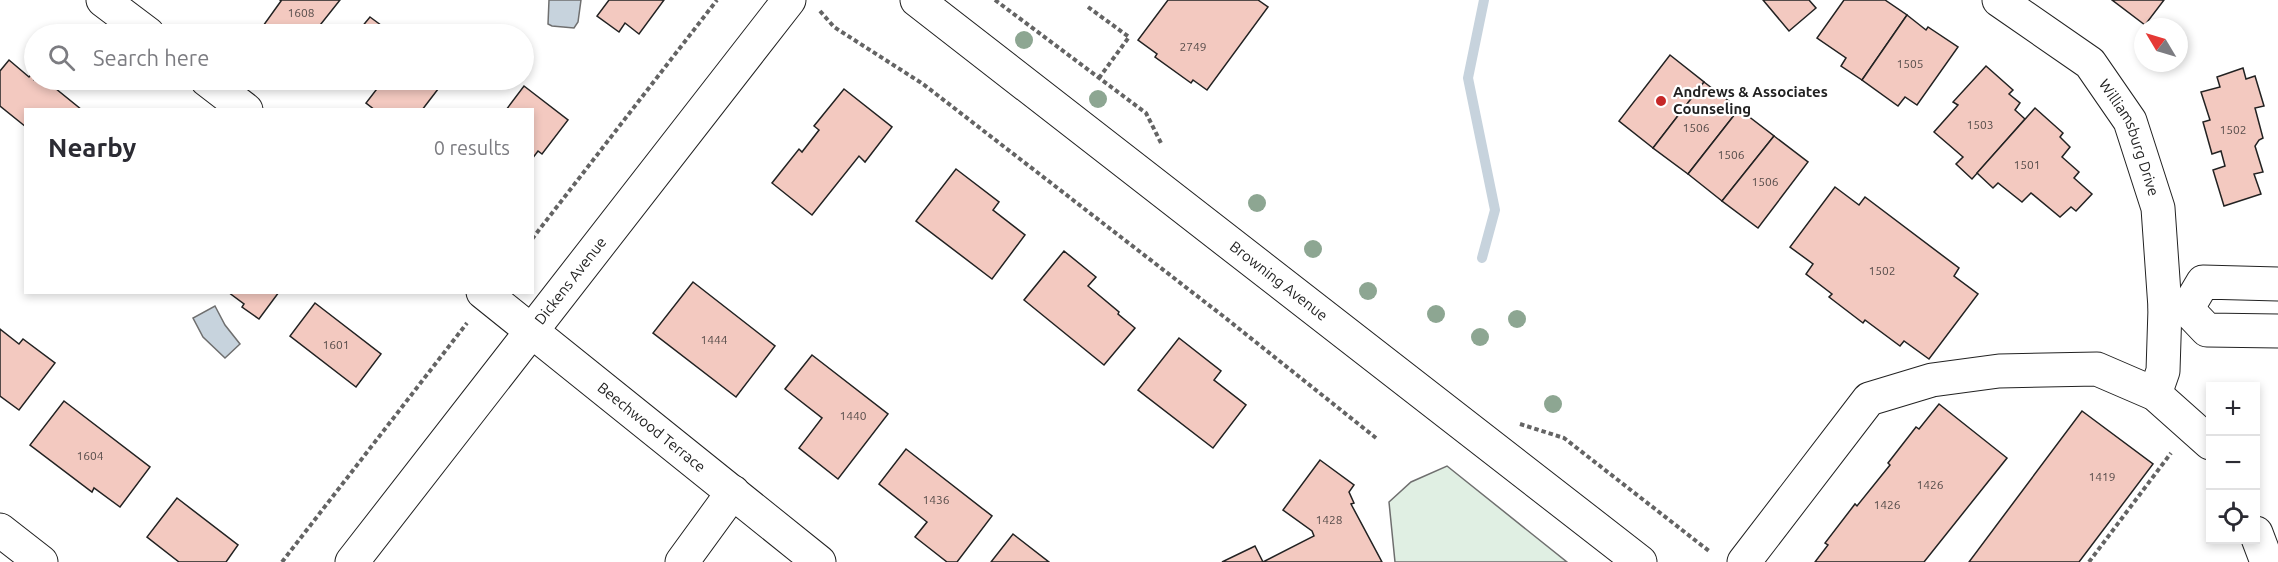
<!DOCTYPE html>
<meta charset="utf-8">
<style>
:root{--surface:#fff;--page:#f7f7f7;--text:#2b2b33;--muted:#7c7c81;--line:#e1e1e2}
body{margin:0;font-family:Ubuntu,sans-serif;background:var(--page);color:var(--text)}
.controls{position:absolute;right:18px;bottom:18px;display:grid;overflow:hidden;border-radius:0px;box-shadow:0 3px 9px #0003}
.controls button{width:54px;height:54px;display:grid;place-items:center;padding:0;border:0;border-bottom:2px solid var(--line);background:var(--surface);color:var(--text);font:30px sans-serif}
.compass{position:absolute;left:2134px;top:18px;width:54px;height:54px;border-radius:50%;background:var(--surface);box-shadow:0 3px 9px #0003;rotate:308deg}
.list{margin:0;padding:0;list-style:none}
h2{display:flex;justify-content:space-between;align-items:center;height:78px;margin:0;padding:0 24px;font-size:26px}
h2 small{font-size:20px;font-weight:400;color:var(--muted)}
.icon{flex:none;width:33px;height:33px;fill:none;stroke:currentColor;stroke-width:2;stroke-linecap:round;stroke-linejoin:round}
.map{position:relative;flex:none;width:2278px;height:562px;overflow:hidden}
.search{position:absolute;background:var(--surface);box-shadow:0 3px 9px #0003;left:24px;top:24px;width:510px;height:66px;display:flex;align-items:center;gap:15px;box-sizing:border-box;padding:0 21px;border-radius:33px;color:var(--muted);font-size:22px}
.panel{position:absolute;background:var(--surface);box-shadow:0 3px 9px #0003;left:24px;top:108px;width:510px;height:186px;border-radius:0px}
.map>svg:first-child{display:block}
.green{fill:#e0efe3;stroke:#6f6f6f;stroke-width:1.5}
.water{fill:#c7d3dd;stroke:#6f6f6f;stroke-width:1.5}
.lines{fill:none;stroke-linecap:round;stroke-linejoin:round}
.stream{stroke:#c7d3dd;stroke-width:10}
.building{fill:#f3c9c0;stroke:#222;stroke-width:1.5}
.minor-casing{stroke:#222;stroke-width:35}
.path{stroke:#646464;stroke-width:4;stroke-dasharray:4.5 3;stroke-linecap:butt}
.minor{stroke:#fff;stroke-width:33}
.tree{fill:#8da692}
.poi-dot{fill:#c62828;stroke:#fff;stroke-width:2}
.labels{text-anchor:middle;stroke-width:4.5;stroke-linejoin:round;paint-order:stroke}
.number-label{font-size:12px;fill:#564c4a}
.poi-label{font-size:15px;font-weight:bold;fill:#222;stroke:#fff;text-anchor:start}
.street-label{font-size:15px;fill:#222;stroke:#fff}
</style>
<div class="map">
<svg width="2278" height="562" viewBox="0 0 2278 562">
<rect width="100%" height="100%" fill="#fff"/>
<!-- green -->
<path class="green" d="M1447,466l120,96h-172l-6,-60 22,-20z"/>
<!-- water -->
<g class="water">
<path d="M549,0h32l-3,22 -4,6 -22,-2 -4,-2z"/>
<path d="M215,306l10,19 15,19 -15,14 -22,-21 -10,-19z"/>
</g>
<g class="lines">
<!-- stream -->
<path class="stream" d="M1482,258l13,-48 -27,-132 16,-78"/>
</g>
<!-- building -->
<g class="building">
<path d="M280,0h60l-27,34h-39l-11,-8 18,-25z"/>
<path d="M609,0h55l-25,34 -14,-11 -6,9 -22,-16z"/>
<path d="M1168,0h90l10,7 -61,83 -14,-10 -2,3 -36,-26 2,-3 -19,-14z"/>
<path d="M1763,0h46l7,8 -27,23z"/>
<path d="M1844,0h41l22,15 -45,65 -21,-14 5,-8 -29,-20z"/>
<path d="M2112,0h52l-19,25z"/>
<path d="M1907,15l19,15 2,-3 30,20 -41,58 -12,-8 -7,9 -36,-26z"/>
<path d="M370,17l23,17h-37z"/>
<path d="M1670,55l34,27 -51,66 -34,-27z"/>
<path d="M9,60l20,17 5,-6v9h11l37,30h-56v17l-26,-21v-35z"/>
<path d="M1986,66l27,24 -4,4 11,9 -5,7 10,9 -53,60 -16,-15 7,-7 -29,-25 24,-27 -5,-3z"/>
<path d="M2243,68l3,11 9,-3 9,30 -9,2 8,30 -4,2 -4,6 8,26 -9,2 7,20 -37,12 -11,-36 12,-4 -4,-15 -9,3 -9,-32 7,-2 -9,-28 19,-5 -3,-10z"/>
<path d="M381,80h64l-23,30h-47l-9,-7 17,-22z"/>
<path d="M1704,82l35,27 -51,65 -35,-26z"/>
<path d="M524,86l44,34 -26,34 -4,-3 -6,8v-49h-26z"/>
<path d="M844,89l48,38 -27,35 -6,-6 -47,59 -40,-32 27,-34 3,3 17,-22 -5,-4z"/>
<path d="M2035,108l28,25 -3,4 10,10 -8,10 17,15 -5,6 18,16 -16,17 -5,-4 -11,10 -29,-24 -9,9 -24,-19 -5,5 -16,-15z"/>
<path d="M1739,109l35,27 -52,65 -34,-27z"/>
<path d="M1774,136l34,26 -50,66 -36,-27z"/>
<path d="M956,169l43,33 -6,8 32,25 -33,44 -76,-58z"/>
<path d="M1835,187l24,18 6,-8 94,71 -5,8 24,18 -49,65 -25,-18 -4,5 -35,-26 -2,3 -34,-26 3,-3 -26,-20 7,-10 -23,-17z"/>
<path d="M1064,251l32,26 -8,9 31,26 -1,2 17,14 -31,37 -80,-65z"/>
<path d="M693,282l82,64 -39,51 -83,-64z"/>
<path d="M228,292h51l-20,27 -17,-12 2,-3z"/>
<path d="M315,303l66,51 -25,33 -66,-51z"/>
<path d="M0,329l19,15 4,-5 32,24 -36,47 -19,-14z"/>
<path d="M1179,338l42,33 -7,9 32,25 -33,43 -75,-58z"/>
<path d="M812,355l76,59 -50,65 -39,-31 23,-30 -37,-29z"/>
<path d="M64,401l86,66 -30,40 -26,-19 -2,4 -62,-47z"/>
<path d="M1939,404l68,54 -83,104h-109l13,-17 -3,-2 30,-39 2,2 33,-41 -2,-2 28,-36 3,2z"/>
<path d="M2082,411l71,53 -74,98h-110z"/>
<path d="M906,449l86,67 -35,46h-10l-32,-25 12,-15 -48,-38z"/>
<path d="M1320,460l34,25 -5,7 5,11 -3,1 31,58h-119l51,-26 -2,-5 -29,-21z"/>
<path d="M177,498l61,47 -12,17h-47l-32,-25z"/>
<path d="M1013,534l36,28h-58z"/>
<path d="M1255,546l8,16h-41l29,-14z"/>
</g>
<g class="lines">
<defs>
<g id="minor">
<path d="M103,0l45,34"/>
<path id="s1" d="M917,0l723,562"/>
<path id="s2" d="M1999,0l91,63 40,58 28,87 7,100 -2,63 -8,23"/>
<path d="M207,80l39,30"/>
<path id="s3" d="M483,292l336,270"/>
<path d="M2165,308l22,1 20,21 71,1"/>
<path d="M2187,309l16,-27 75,2"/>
<path d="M0,530l41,32"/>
<path d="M2256,533l11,29"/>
<path id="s4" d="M352,562l437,-562"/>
<path d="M682,562l51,-70"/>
<path d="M1744,562l125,-163 63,-19 67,-9 98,-2 58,25 55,49"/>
</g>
</defs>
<!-- minor casing -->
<use href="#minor" class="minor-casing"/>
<!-- path -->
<g class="path">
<path d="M995,0l151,113 16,32"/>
<path d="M1088,7l41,30 -30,41"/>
<path d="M820,11l14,16 89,57 300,232 153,122"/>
<path d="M532,239l185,-239"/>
<path d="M1520,424l44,14 145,113"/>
<path d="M282,562l185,-239"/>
<path d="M2089,562l82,-109"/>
</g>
<!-- minor -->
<use href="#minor" class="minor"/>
</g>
<!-- trees -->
<g class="tree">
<circle cx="1024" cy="40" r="9"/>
<circle cx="1098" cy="99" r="9"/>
<circle cx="1257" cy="203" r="9"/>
<circle cx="1313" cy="249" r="9"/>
<circle cx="1368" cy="291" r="9"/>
<circle cx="1436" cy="314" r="9"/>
<circle cx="1517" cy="319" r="9"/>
<circle cx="1480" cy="337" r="9"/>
<circle cx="1553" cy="404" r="9"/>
</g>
<!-- markers -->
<circle class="poi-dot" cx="1661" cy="101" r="6"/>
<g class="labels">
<!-- number labels -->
<g class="number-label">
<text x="301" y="17">1608</text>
<text x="1193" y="51">2749</text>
<text x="1910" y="68">1505</text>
<text x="1980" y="129">1503</text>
<text x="1696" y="132">1506</text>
<text x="2233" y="134">1502</text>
<text x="1731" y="159">1506</text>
<text x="2027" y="169">1501</text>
<text x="1765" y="186">1506</text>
<text x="1882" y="275">1502</text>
<text x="714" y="344">1444</text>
<text x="336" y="349">1601</text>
<text x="853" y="420">1440</text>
<text x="90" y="460">1604</text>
<text x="2102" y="481">1419</text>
<text x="1930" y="489">1426</text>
<text x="936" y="504">1436</text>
<text x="1887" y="509">1426</text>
<text x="1329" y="524">1428</text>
</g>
<!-- poi labels -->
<g class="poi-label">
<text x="1673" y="97">Andrews &amp; Associates<tspan x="1673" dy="17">Counseling</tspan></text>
</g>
<!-- street labels -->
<g class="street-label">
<text dy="5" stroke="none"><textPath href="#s2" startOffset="196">Williamsburg Drive</textPath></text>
<text dy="5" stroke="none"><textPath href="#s4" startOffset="356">Dickens Avenue</textPath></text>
<text dy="5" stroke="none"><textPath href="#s1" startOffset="458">Browning Avenue</textPath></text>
<text dy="5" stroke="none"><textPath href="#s3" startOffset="216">Beechwood Terrace</textPath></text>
</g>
</g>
</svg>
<div class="controls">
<button>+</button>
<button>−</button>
<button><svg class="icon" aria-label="locate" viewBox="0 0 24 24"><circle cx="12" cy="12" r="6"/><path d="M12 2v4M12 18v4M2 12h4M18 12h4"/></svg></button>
</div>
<svg class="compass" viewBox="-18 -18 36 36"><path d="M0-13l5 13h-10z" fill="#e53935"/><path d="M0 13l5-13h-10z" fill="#7c7c81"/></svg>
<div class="search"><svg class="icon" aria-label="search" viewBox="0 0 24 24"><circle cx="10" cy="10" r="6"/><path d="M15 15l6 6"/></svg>Search here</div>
<section class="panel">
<h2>Nearby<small>0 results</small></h2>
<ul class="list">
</ul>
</section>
</div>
